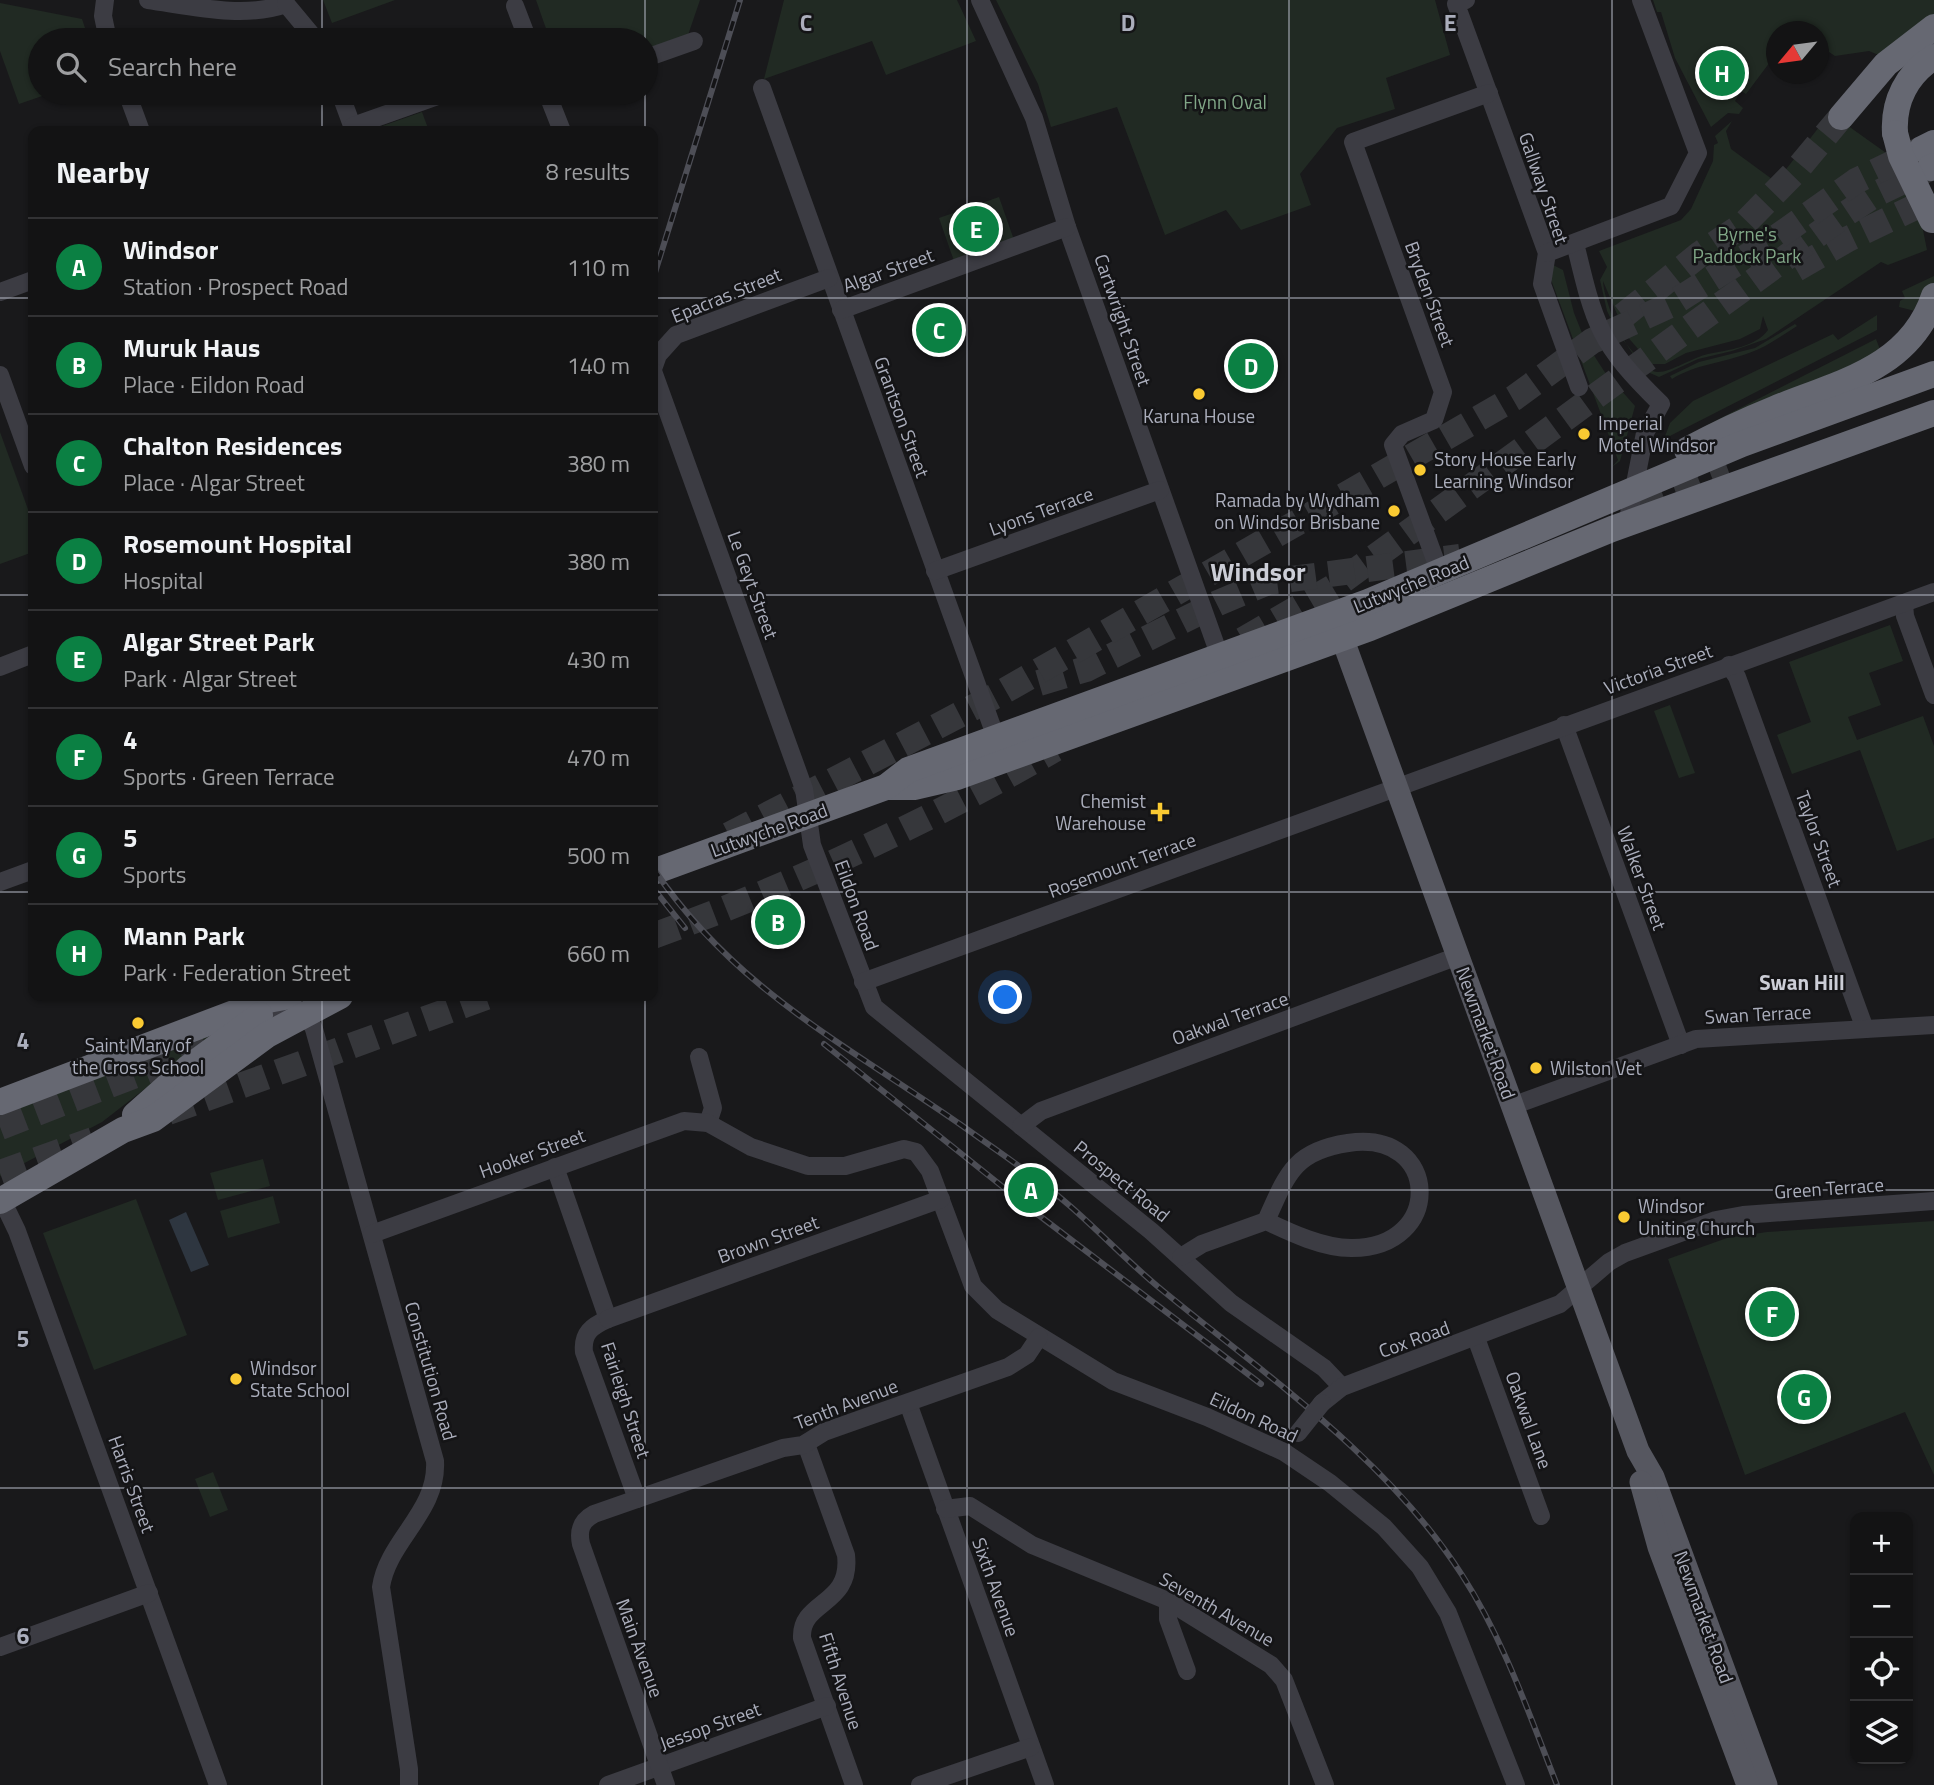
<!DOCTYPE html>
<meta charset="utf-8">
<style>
:root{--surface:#131314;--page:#202022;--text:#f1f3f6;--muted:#9d9ea0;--line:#323234;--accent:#0b8043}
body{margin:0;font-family:"Titillium Web",sans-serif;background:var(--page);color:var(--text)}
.controls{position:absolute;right:21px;bottom:21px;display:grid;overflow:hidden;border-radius:14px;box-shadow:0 2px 5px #0004}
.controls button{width:63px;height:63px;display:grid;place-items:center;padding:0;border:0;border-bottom:2px solid var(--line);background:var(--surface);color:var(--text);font:35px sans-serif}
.compass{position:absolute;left:1766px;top:21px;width:63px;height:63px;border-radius:50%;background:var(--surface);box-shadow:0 2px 5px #0004;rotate:241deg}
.you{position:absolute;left:1006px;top:998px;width:24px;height:24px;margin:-18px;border:5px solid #fff;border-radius:50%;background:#1a73e8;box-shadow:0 0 0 10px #1a73e833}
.badge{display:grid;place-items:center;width:46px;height:46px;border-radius:50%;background:var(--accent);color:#fff;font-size:23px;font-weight:700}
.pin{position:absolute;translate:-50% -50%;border:4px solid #fff;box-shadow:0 2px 7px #0006}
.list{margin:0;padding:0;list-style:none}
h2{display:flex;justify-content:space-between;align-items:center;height:91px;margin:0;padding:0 28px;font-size:30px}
h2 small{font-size:23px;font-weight:400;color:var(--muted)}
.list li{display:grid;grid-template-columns:46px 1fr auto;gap:21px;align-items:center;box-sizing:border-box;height:98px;padding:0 28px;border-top:2px solid var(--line)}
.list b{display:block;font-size:26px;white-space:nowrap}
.list p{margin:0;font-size:23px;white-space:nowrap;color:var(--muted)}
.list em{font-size:23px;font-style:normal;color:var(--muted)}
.icon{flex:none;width:38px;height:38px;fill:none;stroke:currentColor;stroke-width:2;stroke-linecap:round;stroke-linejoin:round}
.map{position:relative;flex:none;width:1934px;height:1785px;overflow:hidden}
.search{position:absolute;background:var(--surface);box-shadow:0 2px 5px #0004;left:28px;top:28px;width:630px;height:77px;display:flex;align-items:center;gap:18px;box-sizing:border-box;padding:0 24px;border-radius:38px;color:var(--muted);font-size:26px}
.panel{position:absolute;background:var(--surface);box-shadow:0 2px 5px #0004;left:28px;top:126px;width:630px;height:875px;border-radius:14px}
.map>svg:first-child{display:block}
.green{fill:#212a23;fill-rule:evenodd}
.water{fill:#2e3640}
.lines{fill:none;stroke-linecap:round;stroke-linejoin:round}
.highway-tunnel{stroke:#36373b;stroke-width:26;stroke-dasharray:26 13;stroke-linecap:butt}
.minor{stroke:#3c3c43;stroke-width:18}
.major{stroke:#565760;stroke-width:23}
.highway{stroke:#666872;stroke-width:26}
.rail-casing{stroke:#4d4e56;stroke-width:6}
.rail{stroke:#141416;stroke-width:3.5;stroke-dasharray:10;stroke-linecap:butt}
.minor-bridge{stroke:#3c3c43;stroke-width:18}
.highway-bridge{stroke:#666872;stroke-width:26}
.grid{fill:none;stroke:#abaebc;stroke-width:2;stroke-opacity:0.55}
.poi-dot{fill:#faca32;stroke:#141416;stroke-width:2.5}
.labels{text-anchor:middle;stroke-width:5;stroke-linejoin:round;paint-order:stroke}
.park-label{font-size:19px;fill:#81a787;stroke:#141416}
.street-label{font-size:19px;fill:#abaebc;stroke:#141416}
.poi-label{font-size:19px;fill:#abaebc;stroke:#141416;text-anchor:start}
.neighbourhood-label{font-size:21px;font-weight:bold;fill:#ccced7;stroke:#141416}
.district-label{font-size:26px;font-weight:bold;fill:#ccced7;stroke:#141416}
.grid-label{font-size:23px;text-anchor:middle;font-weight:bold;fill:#abaebc;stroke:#141416;stroke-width:5;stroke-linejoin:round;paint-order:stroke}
</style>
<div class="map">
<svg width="1934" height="1785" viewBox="0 0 1934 1785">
<rect width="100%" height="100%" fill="#19191b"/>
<!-- green -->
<g class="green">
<path d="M323,0h72l-63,23z"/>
<path d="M536,0h164l-12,35 -42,14v-9h-96z"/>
<path d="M784,0h173l19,41 -90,34 -14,-34 -108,38z"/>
<path d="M996,0h439l15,55 -64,23 9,31 -58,19 -37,46 11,31 -70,25 -15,-20 -61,25 -48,-128 -66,20 -13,-43z"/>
<path d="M1653,0h281v15l-53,41 -12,-5 -34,5 -6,-4 -10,2 -1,-22h-42v29l-6,1 -24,32 -5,-3 -6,10 8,7 -4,6 -11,-1 -17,14 -36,-69 -14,-46h-4z"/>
<path d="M0,3l82,16 7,21h-49v53h11l-32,11 -19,-53z"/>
<path d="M422,112l7,19h-57l-1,-1z"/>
<path d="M1830,113l59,42 33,70 5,25 -39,15 -7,-3 -115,77 -34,12 -34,8 -39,18 -9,-4 -31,-38 -12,-24 -7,-31 7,-13 -8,-16 82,-31 10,-11 22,-48 1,-16 4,-2 -3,-7 17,-15 -6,10 5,18 45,33zM1603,281l23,54 25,29h14l21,-11 54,-14 20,-10 3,-13 5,14c-12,17 -40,20 -60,24 -14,3 -39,19 -51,18 -26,-4 -53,-68 -54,-91z"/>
<path d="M999,197l15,43 -60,21 -15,-43z"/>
<path d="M1553,265l10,5 11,43 12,30 18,28 31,35 -15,55 -8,6 6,-7 -68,-183z"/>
<path d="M1934,276v30l-19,5 -16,-4 1,-6 5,-3 -3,-7z"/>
<path d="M1877,315v15l-213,109 6,-16 23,-22 140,-67 5,6z"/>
<path d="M1795,324l2,2c-16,10 -30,21 -48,27 -26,10 -53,11 -77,26l-2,-3 29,-14 56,-14z"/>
<path d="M1876,339l5,13 -174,77 -2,-3z"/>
<path d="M0,432l33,91v29l-33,12z"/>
<path d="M1890,625l13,36 -34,12 12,32 -33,12 9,23 66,-24 11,30v92l-37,13 -37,-101 -68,24 -15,-39 34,-13 -22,-60z"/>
<path d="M1670,705l25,68 -16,5 -25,-67z"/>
<path d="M217,1033l-115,89 -102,54v-69z"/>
<path d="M263,1159l7,27 -52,14 -8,-27z"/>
<path d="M273,1196l7,27 -52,15 -8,-27z"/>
<path d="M136,1199l51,136 -93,35 -51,-137z"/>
<path d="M1934,1221v254l-29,-63 -160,63 -77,-216 59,-21 40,-6z"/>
<path d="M213,1472l15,38 -18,7 -15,-38z"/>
</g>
<!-- water -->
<path class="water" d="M186,1212l23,53 -18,7 -22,-52z"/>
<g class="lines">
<!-- highway-tunnel -->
<g class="highway-tunnel">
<path d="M1796,269l52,-30 86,-41"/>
<path d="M1623,316l77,-62 43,-29 52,-53 46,-55"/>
<path d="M1637,500l90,-33"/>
<path d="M1243,640l92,-54 512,-373 27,-18 56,-27"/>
<path d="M1039,683l47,-14 132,-66 50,-21 192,-25"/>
<path d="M729,835l270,-141 515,-296 78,-57 78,-36 100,-63 86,-61 66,-32"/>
<path d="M653,936c139,-50 274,-114 402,-187"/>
<path d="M168,1112l321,-116"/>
<path d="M0,1127l211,-81"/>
<path d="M0,1173l93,-33"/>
</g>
<!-- minor -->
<g class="minor">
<path d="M105,0l-2,16 5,24"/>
<path d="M148,0c43,6 96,19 138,4"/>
<path d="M980,0l54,118 33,109 153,430"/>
<path d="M1466,0l-10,4 91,249 -5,31 37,103"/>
<path d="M286,4l30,36"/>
<path d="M515,6l13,34"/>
<path d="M646,58l48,-17"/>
<path d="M762,88l237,658"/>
<path d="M127,93l14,38"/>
<path d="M340,93l14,38"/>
<path d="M547,93l15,38"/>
<path d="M353,126l93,-33"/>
<path d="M1575,243c20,84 24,100 86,161l-16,29 -18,91"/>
<path d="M1547,253l124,-47 27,-53 -57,-153"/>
<path d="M0,292l33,-12"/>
<path d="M841,310l226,-83"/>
<path d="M653,369l5,-14 18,-20 153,-57"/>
<path d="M653,371l151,418 8,56 62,162 277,224 80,72 93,65 18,19"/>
<path d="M0,375l33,91"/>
<path d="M935,571l225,-81"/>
<path d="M1440,573l-47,-128 9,-11 32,-14 9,-28 -90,-250 136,-49"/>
<path d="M1904,603l1,13 29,79"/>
<path d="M1729,665l8,12 128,352"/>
<path d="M0,667l33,-13"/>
<path d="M1564,725l117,320"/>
<path d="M0,882l33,-12"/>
<path d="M863,982l1071,-390"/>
<path d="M257,1016c25,2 42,-22 57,13l121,432c3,51 -47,79 -54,126l28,182v16"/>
<path d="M699,1057l14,51 -5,15"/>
<path d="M1512,1106l184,-67 238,-14"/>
<path d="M1021,1126l20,-15 417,-155"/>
<path d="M555,1167l53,152c-16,7 -26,14 -24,33l53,147"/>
<path d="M2,1200l15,31 201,554"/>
<path d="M372,1234l312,-113 24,2 43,24 57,19h37l59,-17 12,3 14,19 43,115 24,24 116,71 94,36 77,35 46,31 54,44 36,40 28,46 68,172"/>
<path d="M1181,1257l21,-13 64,-23c21,-47 28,-70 82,-78 93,-14 97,106 3,105 -28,0 -60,-15 -85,-27"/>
<path d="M608,1319l333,-120"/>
<path d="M1476,1338l65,178"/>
<path d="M908,1403l137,382"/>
<path d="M1322,1403l20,-16 218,-83 49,-42 16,-9 91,-33 27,-5 191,-14"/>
<path d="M806,1444l40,111c6,51 -46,45 -44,83l52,147"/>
<path d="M945,1509l25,-3 62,39 136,56 103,64 13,15 41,105"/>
<path d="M1168,1601v18l19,52"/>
<path d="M0,1647l149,-54"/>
<path d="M608,1785l219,-79"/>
<path d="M666,1785l-85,-241c-3,-14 0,-23 13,-30l189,-66 20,-3 21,-13 184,-65 19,-12 12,-18"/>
<path d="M920,1785l111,-38"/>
</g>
<!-- major -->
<g class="major">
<path d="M1336,621l302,830 15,26 113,308"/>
<path d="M1641,1482l18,65 89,238"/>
</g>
<!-- highway -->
<g class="highway">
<path d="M1841,117l45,-53 48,-37"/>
<path d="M1895,133c-2,-32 12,-59 39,-76"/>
<path d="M1922,149l12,-6"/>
<path d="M1930,168l4,-2"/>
<path d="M1687,450c28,-15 57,-29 87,-41 63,-26 136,-40 160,-113"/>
<path d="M886,787h28l43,-10 172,-62 241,-87 242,-99 322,-116"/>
<path d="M653,872l233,-85 22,-17 460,-168 374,-158 192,-70"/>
<path d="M0,1102l268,-102 22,-4"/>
<path d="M135,1115l53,-47 72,-53"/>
<path d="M0,1201l123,-71 30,-11 114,-84 73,-39"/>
</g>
<defs>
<g id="rail">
<path d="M653,279l87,-279"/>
<path d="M653,868c82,122 194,177 311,259 36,26 73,50 106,79 31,27 60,58 92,84 106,87 225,168 300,285 42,65 67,139 95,210"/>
<path d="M653,888l32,40"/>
<path d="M824,1044l204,163 233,177"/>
</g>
</defs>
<!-- rail casing -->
<use href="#rail" class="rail-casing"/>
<!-- rail -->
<use href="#rail" class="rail"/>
<!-- minor-bridge -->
<path class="minor-bridge" d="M1298,1433l24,-30"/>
<!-- highway-bridge -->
<path class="highway-bridge" d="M1895,133l6,23 31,64"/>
</g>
<!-- grid -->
<path class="grid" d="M322,0v40M645,0v40M967,0v1785M1289,0v1785M1612,0v1785M322,93v38M645,93v38M0,298h33M653,298h1281M0,595h33M653,595h1281M0,892h33M653,892h1281M322,996v789M645,996v789M0,1190h1934M0,1488h1934"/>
<!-- markers -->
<g class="poi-dot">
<circle cx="1199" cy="394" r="7"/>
<circle cx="1584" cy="434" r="7"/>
<circle cx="1420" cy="470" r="7"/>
<circle cx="1394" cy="511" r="7"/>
<path d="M1156.5 801.5h7v7h7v7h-7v7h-7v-7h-7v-7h7z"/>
<circle cx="138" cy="1023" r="7"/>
<circle cx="1536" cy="1068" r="7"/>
<circle cx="1624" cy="1217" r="7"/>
<circle cx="236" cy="1379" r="7"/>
</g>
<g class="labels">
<!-- park labels -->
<g class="park-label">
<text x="1225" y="109">Flynn Oval</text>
<text x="1747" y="241">Byrne's<tspan x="1747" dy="22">Paddock Park</tspan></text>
</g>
<!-- street labels -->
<g class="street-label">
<text transform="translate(1544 188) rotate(71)" y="7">Gallway Street</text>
<text transform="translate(888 270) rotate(-20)" y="7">Algar Street</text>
<text transform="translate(1430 294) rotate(70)" y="7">Bryden Street</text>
<text transform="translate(726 295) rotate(-22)" y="7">Epacras Street</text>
<text transform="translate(1123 320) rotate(71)" y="7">Cartwright Street</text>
<text transform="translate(902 417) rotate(70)" y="7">Grantson Street</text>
<text transform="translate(1041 511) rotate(-20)" y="7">Lyons Terrace</text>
<text transform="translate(1411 584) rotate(-22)" y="7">Lutwyche Road</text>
<text transform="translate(753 585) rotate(70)" y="7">Le Geyt Street</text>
<text transform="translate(1658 669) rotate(-20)" y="7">Victoria Street</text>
<text transform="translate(769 830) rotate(-20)" y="7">Lutwyche Road</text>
<text transform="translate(1819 839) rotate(70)" y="7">Taylor Street</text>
<text transform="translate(1122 865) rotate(-20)" y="7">Rosemount Terrace</text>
<text transform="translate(1642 878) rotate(70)" y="7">Walker Street</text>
<text transform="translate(857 905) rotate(70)" y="7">Eildon Road</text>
<text transform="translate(1758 1014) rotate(-3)" y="7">Swan Terrace</text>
<text transform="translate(1230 1018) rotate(-20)" y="7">Oakwal Terrace</text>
<text transform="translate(1486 1033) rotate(70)" y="7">Newmarket Road</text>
<text transform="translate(532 1153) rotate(-20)" y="7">Hooker Street</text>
<text transform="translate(1122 1181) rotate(39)" y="7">Prospect Road</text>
<text transform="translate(1829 1188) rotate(-4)" y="7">Green Terrace</text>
<text transform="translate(768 1239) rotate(-20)" y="7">Brown Street</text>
<text transform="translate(1414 1339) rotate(-20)" y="7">Cox Road</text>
<text transform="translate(431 1371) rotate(74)" y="7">Constitution Road</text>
<text transform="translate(626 1400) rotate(72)" y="7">Fairleigh Street</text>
<text transform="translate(846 1404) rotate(-21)" y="7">Tenth Avenue</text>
<text transform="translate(1254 1417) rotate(25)" y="7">Eildon Road</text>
<text transform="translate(1529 1420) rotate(70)" y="7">Oakwal Lane</text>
<text transform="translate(132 1484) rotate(70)" y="7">Harris Street</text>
<text transform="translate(996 1587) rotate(70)" y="7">Sixth Avenue</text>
<text transform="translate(1217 1609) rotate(30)" y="7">Seventh Avenue</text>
<text transform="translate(1704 1617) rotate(70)" y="7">Newmarket Road</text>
<text transform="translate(640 1648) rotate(70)" y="7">Main Avenue</text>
<text transform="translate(841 1681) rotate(72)" y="7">Fifth Avenue</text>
<text transform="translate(710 1726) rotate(-20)" y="7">Jessop Street</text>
</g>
<!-- poi labels -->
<g class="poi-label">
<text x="1199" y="423" text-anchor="middle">Karuna House</text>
<text x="1598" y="430">Imperial<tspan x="1598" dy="22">Motel Windsor</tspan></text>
<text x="1434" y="466">Story House Early<tspan x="1434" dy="22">Learning Windsor</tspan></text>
<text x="1380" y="507" text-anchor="end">Ramada by Wydham<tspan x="1380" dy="22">on Windsor Brisbane</tspan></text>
<text x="1146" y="808" text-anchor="end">Chemist<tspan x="1146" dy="22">Warehouse</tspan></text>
<text x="138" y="1052" text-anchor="middle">Saint Mary of<tspan x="138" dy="22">the Cross School</tspan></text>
<text x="1550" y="1075">Wilston Vet</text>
<text x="1638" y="1213">Windsor<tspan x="1638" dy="22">Uniting Church</tspan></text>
<text x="250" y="1375">Windsor<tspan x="250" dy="22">State School</tspan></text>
</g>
<!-- neighbourhood labels -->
<g class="neighbourhood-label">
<text x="1802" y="990">Swan Hill</text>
</g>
<!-- district labels -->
<g class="district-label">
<text x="1258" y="581">Windsor</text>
</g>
</g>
<g class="grid-label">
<text x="806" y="31">C</text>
<text x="1128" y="31">D</text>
<text x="1450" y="31">E</text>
<text x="23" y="1049">4</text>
<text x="23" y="1347">5</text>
<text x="23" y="1644">6</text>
</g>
</svg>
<div class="controls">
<button>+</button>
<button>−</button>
<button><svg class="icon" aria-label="locate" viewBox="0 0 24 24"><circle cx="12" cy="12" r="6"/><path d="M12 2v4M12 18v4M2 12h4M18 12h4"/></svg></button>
<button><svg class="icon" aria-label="layers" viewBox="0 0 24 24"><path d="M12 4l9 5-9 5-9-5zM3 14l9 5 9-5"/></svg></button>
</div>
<svg class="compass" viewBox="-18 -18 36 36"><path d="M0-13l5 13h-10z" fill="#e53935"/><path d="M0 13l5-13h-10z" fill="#9d9ea0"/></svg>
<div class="you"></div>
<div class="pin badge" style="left:1031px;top:1190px">A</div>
<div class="pin badge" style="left:778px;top:922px">B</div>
<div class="pin badge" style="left:939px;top:330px">C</div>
<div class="pin badge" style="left:1251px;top:366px">D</div>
<div class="pin badge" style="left:976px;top:229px">E</div>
<div class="pin badge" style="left:1772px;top:1314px">F</div>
<div class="pin badge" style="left:1804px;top:1397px">G</div>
<div class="pin badge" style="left:1722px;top:73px">H</div>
<div class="search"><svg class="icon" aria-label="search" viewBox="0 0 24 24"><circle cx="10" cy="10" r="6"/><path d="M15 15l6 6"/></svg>Search here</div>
<section class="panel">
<h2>Nearby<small>8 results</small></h2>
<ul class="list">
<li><span class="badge">A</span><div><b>Windsor</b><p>Station · Prospect Road</p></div><em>110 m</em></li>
<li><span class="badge">B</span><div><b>Muruk Haus</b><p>Place · Eildon Road</p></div><em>140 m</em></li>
<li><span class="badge">C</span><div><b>Chalton Residences</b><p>Place · Algar Street</p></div><em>380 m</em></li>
<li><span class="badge">D</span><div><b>Rosemount Hospital</b><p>Hospital</p></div><em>380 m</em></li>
<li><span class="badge">E</span><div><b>Algar Street Park</b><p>Park · Algar Street</p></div><em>430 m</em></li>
<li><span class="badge">F</span><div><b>4</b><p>Sports · Green Terrace</p></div><em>470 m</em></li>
<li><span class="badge">G</span><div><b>5</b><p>Sports</p></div><em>500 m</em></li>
<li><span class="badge">H</span><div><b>Mann Park</b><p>Park · Federation Street</p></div><em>660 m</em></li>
</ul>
</section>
</div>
